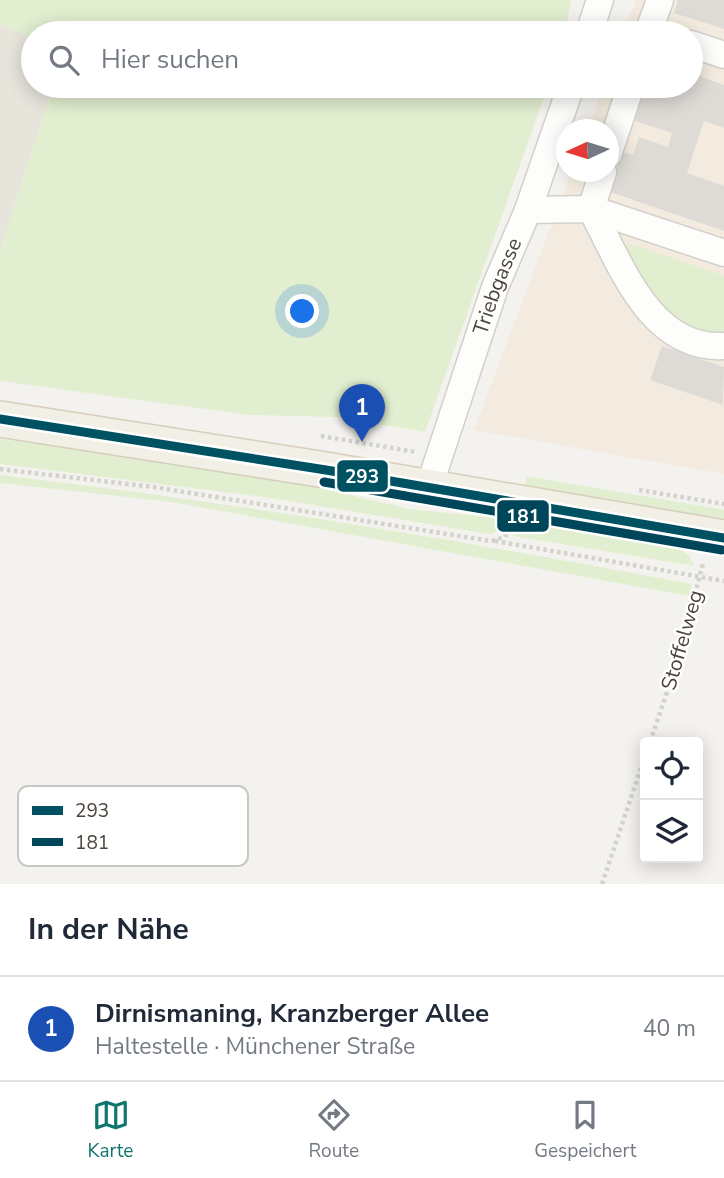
<!DOCTYPE html>
<html lang="de">
<meta charset="utf-8">
<style>
:root{--surface:#fff;--page:#f6f6f7;--text:#1f2937;--muted:#747a83;--line:#e0e1e3;--accent:#0f766e}
body{margin:0;font-family:"Nunito Sans",sans-serif;background:var(--page);color:var(--text)}
.controls{position:absolute;right:21px;bottom:21px;display:grid;overflow:hidden;border-radius:7px;box-shadow:0 4px 18px #0003}
.controls button{width:63px;height:63px;display:grid;place-items:center;padding:0;border:0;border-bottom:2px solid var(--line);background:var(--surface);color:var(--text);font:35px sans-serif}
.compass{position:absolute;left:556px;top:119px;width:63px;height:63px;border-radius:50%;background:var(--surface);box-shadow:0 4px 18px #0003;rotate:266deg}
.you{position:absolute;left:303px;top:312px;width:24px;height:24px;margin:-18px;border:5px solid #fff;border-radius:50%;background:#1a73e8;box-shadow:0 0 0 10px #1a73e833}
.badge{display:grid;place-items:center;width:46px;height:46px;border-radius:50%;background:var(--accent);color:#fff;font-size:23px;font-weight:700}
.pin{position:absolute;translate:-50% -58px;filter:drop-shadow(0 2px 4px #0008)}
.pin::after{content:'';position:absolute;top:37px;width:24px;height:21px;background:inherit;clip-path:polygon(0 0,100% 0,50% 100%)}
.list{margin:0;padding:0;list-style:none}
h2{display:flex;justify-content:space-between;align-items:center;height:91px;margin:0;padding:0 28px;font-size:30px}
h2 small{font-size:23px;font-weight:400;color:var(--muted)}
.list li{display:grid;grid-template-columns:46px 1fr auto;gap:21px;align-items:center;box-sizing:border-box;height:105px;padding:0 28px;border-top:2px solid var(--line)}
.list b{display:block;font-size:26px;white-space:nowrap}
.list p{margin:0;font-size:23px;white-space:nowrap;color:var(--muted)}
.list em{font-size:23px;font-style:normal;color:var(--muted)}
.icon{flex:none;width:38px;height:38px;fill:none;stroke:currentColor;stroke-width:2;stroke-linecap:round;stroke-linejoin:round}
.map{position:relative;flex:none;width:724px;height:884px;overflow:hidden}
.search{position:absolute;background:var(--surface);box-shadow:0 4px 18px #0003;left:21px;right:21px;top:21px;height:77px;display:flex;align-items:center;gap:18px;box-sizing:border-box;padding:0 24px;border-radius:38px;color:var(--muted);font-size:26px}
.sheet{height:196px;background:var(--surface)}
nav{display:flex;justify-content:space-around;align-items:center;box-sizing:border-box;height:98px;border-top:2px solid var(--line);background:var(--surface);font-size:19px;color:var(--muted)}
nav a{display:grid;justify-items:center;gap:4px}
nav .on{color:var(--accent)}
.map>svg:first-child{display:block}
.residential{fill:#e7e4dc}
.commercial{fill:#f3ebdf}
.green{fill:#e1eecf}
.building{fill:#dedbd6}
.lines{fill:none;stroke-linecap:round;stroke-linejoin:round}
.minor-casing{stroke:#d2d0cb;stroke-width:29}
.major-casing{stroke:#d6cebb;stroke-width:38}
.path{stroke:#d3d2cc;stroke-width:4.5;stroke-dasharray:3.5 3.5;stroke-linecap:butt}
.minor{stroke:#fdfdfc;stroke-width:26}
.major{stroke:#f2efe6;stroke-width:35}
.bus-1-casing{stroke:#fff;stroke-width:14}
.bus-2-casing{stroke:#fff;stroke-width:14}
.bus-1{stroke:#005262;stroke-width:9}
.bus-2{stroke:#00465a;stroke-width:9}
.labels{text-anchor:middle;stroke-width:5;stroke-linejoin:round;paint-order:stroke}
.street-label{font-size:21px;fill:#4b4439;stroke:#fff}
.key{fill:#fff;stroke:#c9c7c4;stroke-width:2}
.key-label{font-size:19px;fill:#4b4439}
.line-badge{stroke:#fff;stroke-width:2.5}
.badge-label{font-size:19px;text-anchor:middle;font-weight:bold;fill:#fff}
</style>
<div class="map">
<svg width="724" height="884" viewBox="0 0 724 884">
<rect width="100%" height="100%" fill="#f4f2ee"/>
<!-- residential -->
<path class="residential" d="M0,25l33,12v49h20l-53,165z"/>
<!-- commercial -->
<path class="commercial" d="M636,0h88v474l-250,-44 97,-258h37v-42l-21,-1 17,-43h87v-53h-68z"/>
<!-- green -->
<g class="green">
<path d="M0,0h571l-6,33h-532v4l-33,-12z"/>
<path d="M53,86h495l-123,346 -88,-15 -88,-2 -249,-34v-130z"/>
<path d="M628,243l96,33v63l-60,-22 -38,-66z"/>
<path d="M0,439l91,11 208,33 110,26 97,10 -4,12 -13,3 -225,-37 -264,-33z"/>
<path d="M0,475c232,27 462,66 692,109l-3,12 -517,-94 -172,-19z"/>
<path d="M526,476l198,34v12l-199,-35z"/>
<path d="M528,522l149,25 12,9 5,10 -181,-30 6,-11z"/>
</g>
<!-- building -->
<g class="building">
<path d="M678,0h46v29l-50,-16z"/>
<path d="M691,73l33,12v43l-20,-7 -17,52 37,13v45l-114,-39 13,-40 10,3 6,-18 29,10 4,-14 -37,-12 10,-35h46z"/>
<path d="M662,346l62,21 -1,38 -73,-25z"/>
</g>
<g class="lines">
<defs>
<g id="minor">
<path d="M589,33l11,-33"/>
<path d="M648,33l12,-33"/>
<path d="M691,44l33,11"/>
<path d="M608,155l23,-69"/>
<path d="M603,172l-12,37c29,53 58,141 133,137"/>
<path d="M528,210l63,-1 133,44"/>
<path id="s1" d="M429,487l66,-200 33,-77 43,-124"/>
</g>
<path id="major" d="M0,419l326,51 398,68"/>
</defs>
<!-- minor casing -->
<use href="#minor" class="minor-casing"/>
<!-- major casing -->
<use href="#major" class="major-casing"/>
<!-- path -->
<g class="path">
<path d="M321,436l95,16"/>
<path d="M0,469l153,18 338,54 14,-4 4,-8"/>
<path d="M639,490l85,14"/>
<path d="M495,541l229,40"/>
<path d="M650,742l30,-88 23,-91"/>
<path d="M602,884l43,-128"/>
</g>
<!-- minor -->
<use href="#minor" class="minor"/>
<!-- major -->
<use href="#major" class="major"/>
<defs>
<path id="bus-1" d="M0,419l326,51 398,68"/>
<path id="bus-2" d="M324,482l398,68"/>
</defs>
<!-- bus-1 casing -->
<use href="#bus-1" class="bus-1-casing"/>
<!-- bus-2 casing -->
<use href="#bus-2" class="bus-2-casing"/>
<!-- bus-1 -->
<use href="#bus-1" class="bus-1"/>
<!-- bus-2 -->
<use href="#bus-2" class="bus-2"/>
</g>
<g class="labels">
<!-- street labels -->
<g class="street-label">
<text dy="7" stroke="none"><textPath href="#s1" startOffset="212">Triebgasse</textPath></text>
<text transform="translate(682 640) rotate(-74)" y="7">Stoffelweg</text>
</g>
</g>
<!-- legend -->
<rect x="18" y="786" width="230" height="80" rx="10" class="key"/>
<rect x="32" y="806" width="31" height="9" fill="#005262"/>
<rect x="32" y="838" width="31" height="8" fill="#00465a"/>
<g class="key-label">
<text x="75" y="817">293</text>
<text x="75" y="849">181</text>
</g>
<g class="line-badge">
<rect x="336" y="459" width="53" height="34" rx="7" fill="#005262"/>
<rect x="496" y="499" width="54" height="34" rx="7" fill="#00465a"/>
</g>
<g class="badge-label">
<text x="362" y="483">293</text>
<text x="523" y="523">181</text>
</g>
</svg>
<div class="controls">
<button><svg class="icon" aria-label="locate" viewBox="0 0 24 24"><circle cx="12" cy="12" r="6"/><path d="M12 2v4M12 18v4M2 12h4M18 12h4"/></svg></button>
<button><svg class="icon" aria-label="layers" viewBox="0 0 24 24"><path d="M12 4l9 5-9 5-9-5zM3 14l9 5 9-5"/></svg></button>
</div>
<svg class="compass" viewBox="-18 -18 36 36"><path d="M0-13l5 13h-10z" fill="#e53935"/><path d="M0 13l5-13h-10z" fill="#747a83"/></svg>
<div class="you"></div>
<div class="pin badge" style="left:362px;top:442px;background:#1a4fb4">1</div>
<div class="search"><svg class="icon" aria-label="search" viewBox="0 0 24 24"><circle cx="10" cy="10" r="6"/><path d="M15 15l6 6"/></svg>Hier suchen</div>
</div>
<section class="sheet">
<h2>In der Nähe<small></small></h2>
<ul class="list">
<li><span class="badge" style="background:#1a4fb4">1</span><div><b>Dirnismaning, Kranzberger Allee</b><p>Haltestelle · Münchener Straße</p></div><em>40 m</em></li>
</ul>
</section>
<nav>
<a class="on"><svg class="icon" aria-label="map" viewBox="0 0 24 24"><path d="M3 6l6-2 6 2 6-2v14l-6 2-6-2-6 2zM9 4v14M15 6v14"/></svg>Karte</a>
<a><svg class="icon" aria-label="directions" viewBox="0 0 24 24"><path d="M12 3l9 9-9 9-9-9zM9 14v-3h6M13 9l2 2-2 2"/></svg>Route</a>
<a><svg class="icon" aria-label="saved" viewBox="0 0 24 24"><path d="M7 4h10v16l-5-4-5 4z"/></svg>Gespeichert</a>
</nav>
